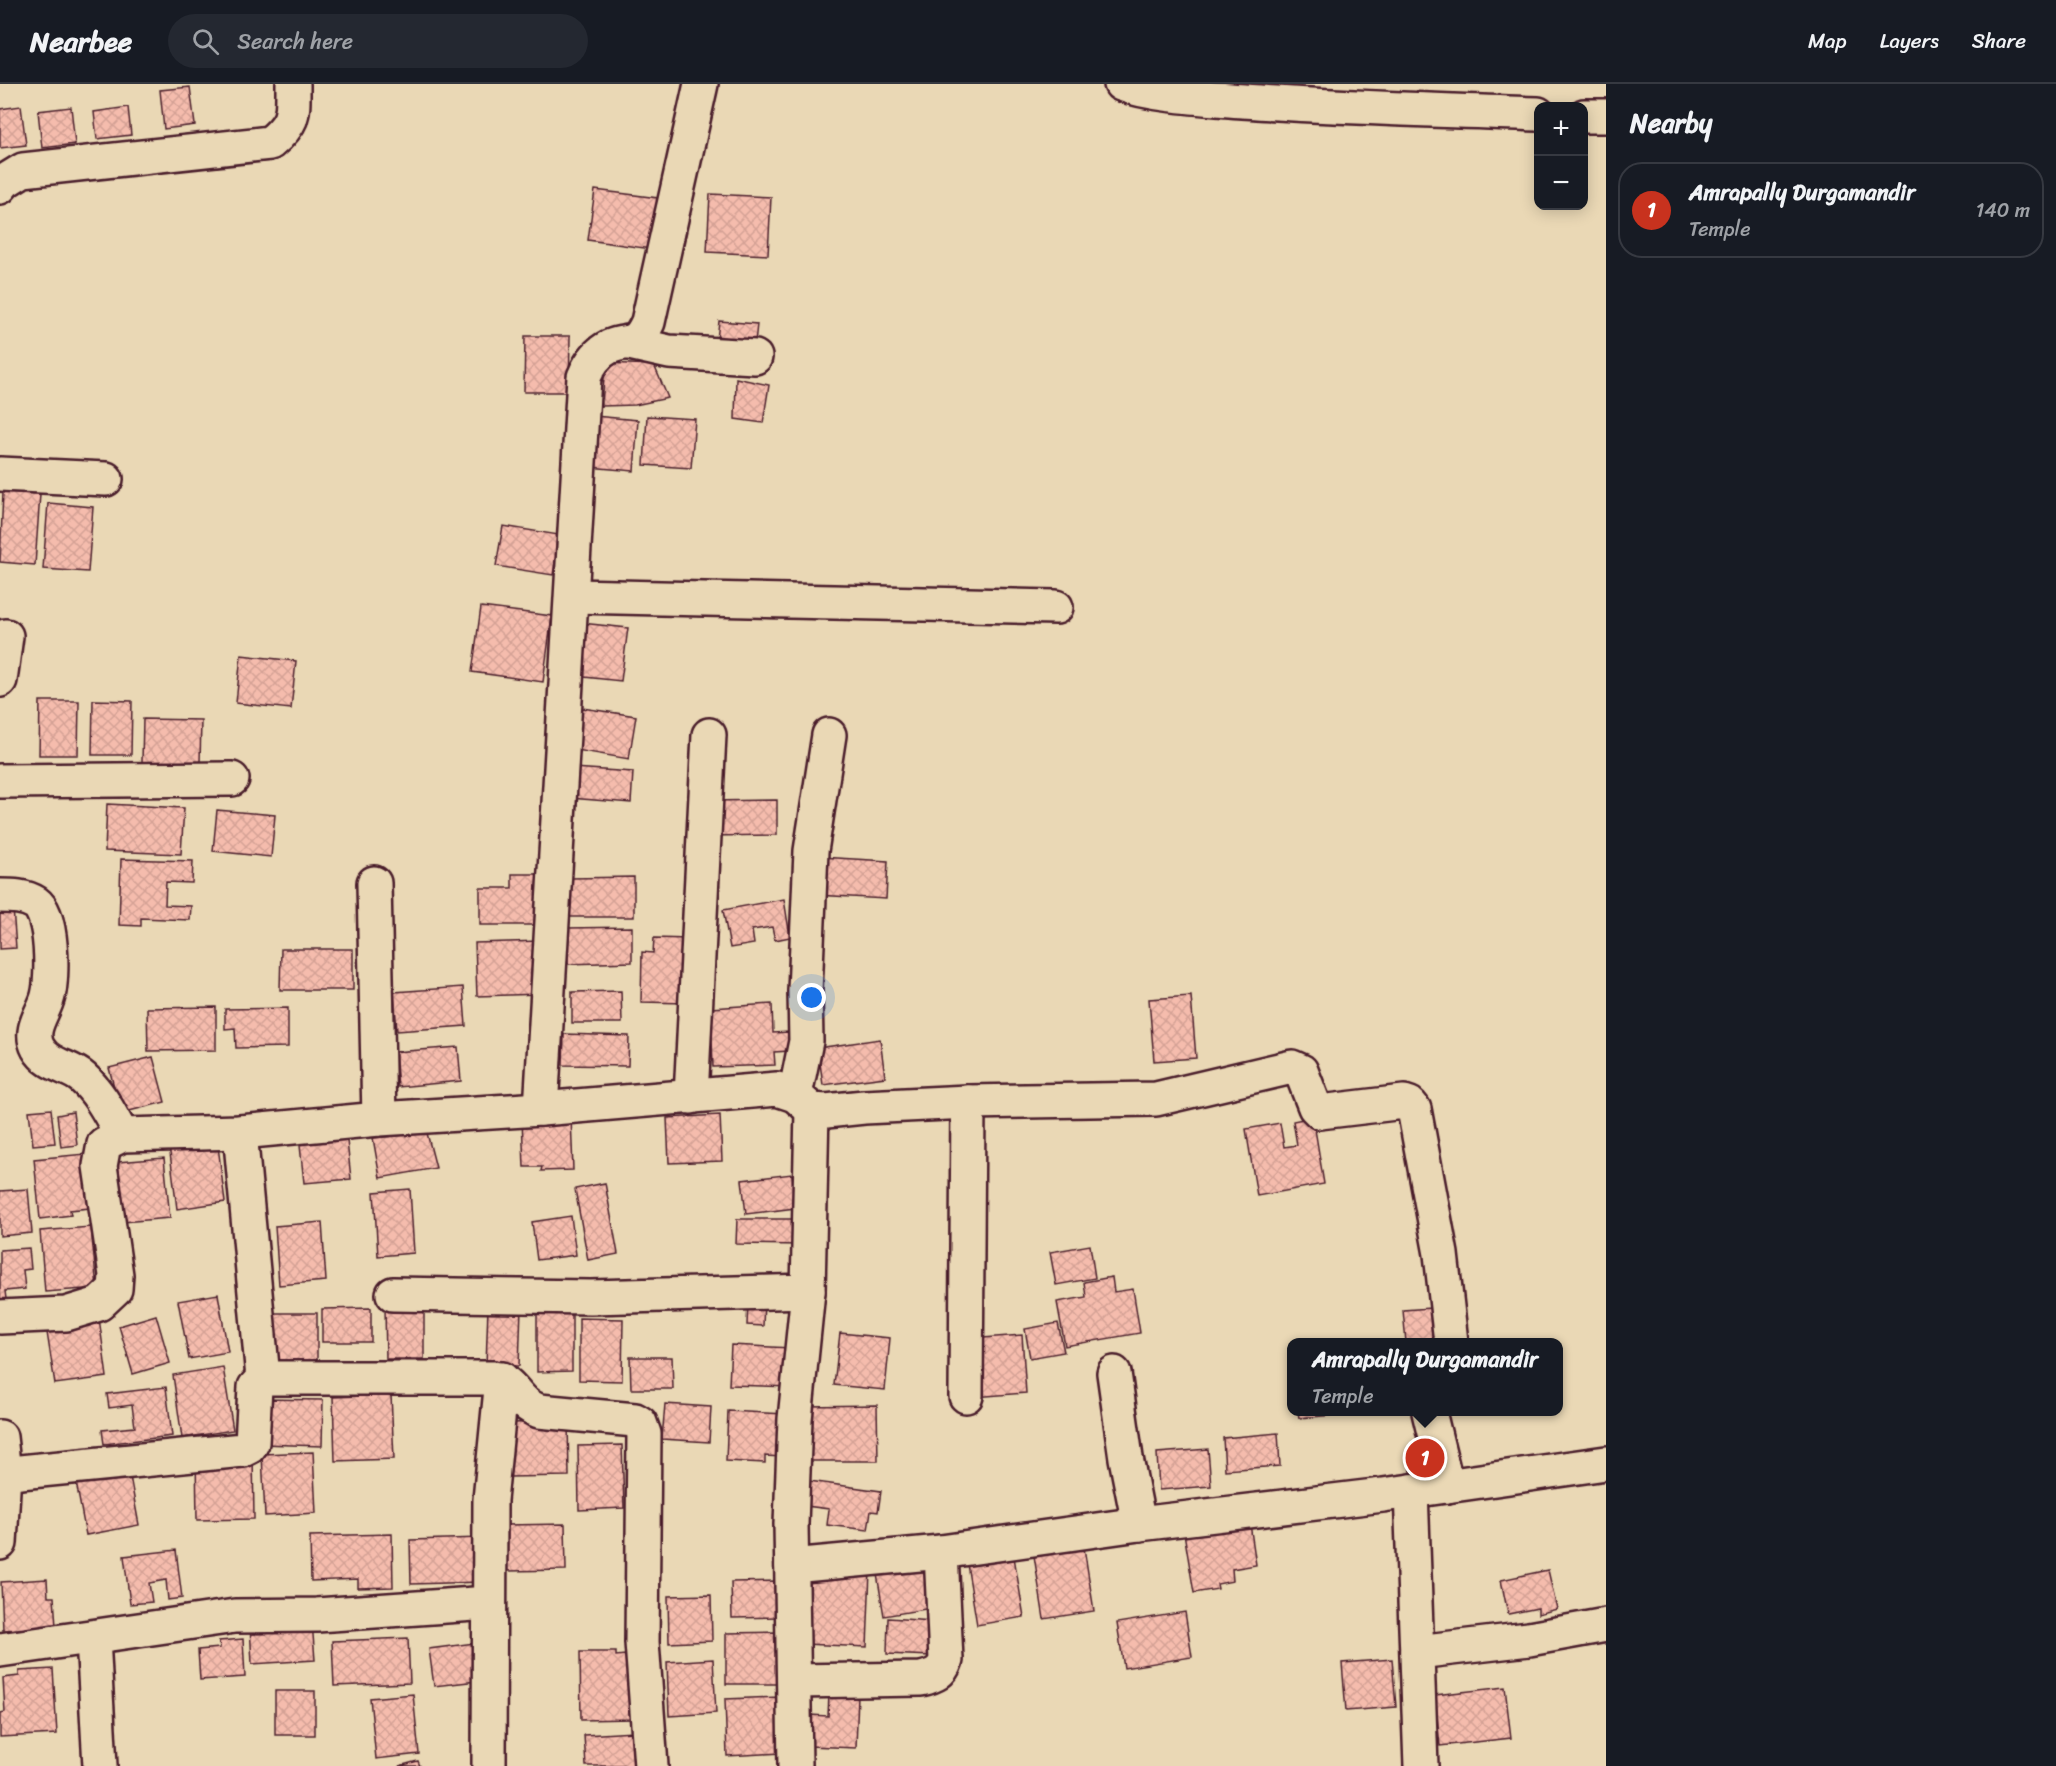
<!DOCTYPE html>
<meta charset="utf-8">
<style>
:root{--surface:#171b24;--page:#242831;--text:#f1f3f6;--muted:#9ea1a6;--line:#363941;--accent:#c8321e}
body{margin:0;font-family:Sriracha,sans-serif;background:var(--page);color:var(--text)}
.controls{position:absolute;right:18px;top:18px;display:grid;overflow:hidden;border-radius:12px;box-shadow:0 3px 15px #0003}
.controls button{width:54px;height:54px;display:grid;place-items:center;padding:0;border:0;border-bottom:2px solid var(--line);background:var(--surface);color:var(--text);font:30px sans-serif}
.you{position:absolute;left:812px;top:914px;width:21px;height:21px;margin:-15px;border:4px solid #fff;border-radius:50%;background:#1a73e8;box-shadow:0 0 0 9px #1a73e833}
.badge{display:grid;place-items:center;width:39px;height:39px;border-radius:50%;background:var(--accent);color:#fff;font-size:20px;font-weight:700}
.pin{position:absolute;translate:-50% -50%;border:3px solid #fff;box-shadow:0 2px 6px #0006}
.popup{position:absolute;left:1287px;top:1254px;width:276px;height:78px;box-sizing:border-box;display:grid;place-content:center;border-radius:12px;background:var(--surface);filter:drop-shadow(0 2px 4px #0005);font-size:20px;white-space:nowrap;color:var(--muted)}
.popup b{font-size:22px;color:var(--text)}
.popup::after{content:'';position:absolute;left:50%;top:100%;margin-left:-12px;border:12px solid transparent;border-top-color:var(--surface)}
.list{margin:0;padding:0;list-style:none}
h2{display:flex;justify-content:space-between;align-items:center;height:78px;margin:0;padding:0 24px;font-size:26px}
h2 small{font-size:20px;font-weight:400;color:var(--muted)}
.list li{display:grid;grid-template-columns:39px 1fr auto;gap:18px;align-items:center;box-sizing:border-box;height:96px;margin:0 12px 12px;padding:0 12px;border:2px solid var(--line);border-radius:24px}
.list b{display:block;font-size:22px;white-space:nowrap}
.list p{margin:0;font-size:20px;white-space:nowrap;color:var(--muted)}
.list em{font-size:20px;font-style:normal;color:var(--muted)}
.icon{flex:none;width:33px;height:33px;fill:none;stroke:currentColor;stroke-width:2;stroke-linecap:round;stroke-linejoin:round}
.map{position:relative;flex:none;width:1606px;height:1682px;overflow:hidden}
header{display:flex;align-items:center;gap:36px;box-sizing:border-box;height:84px;padding:0 30px;background:var(--surface);border-bottom:2px solid var(--line)}
header strong{font-size:28px}
nav{display:flex;gap:33px;margin-inline-start:auto;font-size:21px}
.search{width:420px;height:54px;background:var(--page);display:flex;align-items:center;gap:15px;box-sizing:border-box;padding:0 21px;border-radius:33px;color:var(--muted);font-size:22px}
main{display:flex}
aside{flex:1;background:var(--surface)}
.map>svg:first-child{display:block}
.building{fill:url(#building-cross-hatch);stroke:#4a1f2b;stroke-width:1.5}
.lines{fill:none;stroke-linecap:round;stroke-linejoin:round}
.minor-casing{stroke:#4a1f2b;stroke-width:38}
.minor{stroke:#ead8b5;stroke-width:33}
</style>
<header>
<strong>Nearbee</strong>
<div class="search"><svg class="icon" aria-label="search" viewBox="0 0 24 24"><circle cx="10" cy="10" r="6"/><path d="M15 15l6 6"/></svg>Search here</div>
<nav><a>Map</a><a>Layers</a><a>Share</a></nav>
</header>
<main>
<div class="map">
<svg width="1606" height="1682" viewBox="0 0 1606 1682">
<defs>
<pattern id="building-cross-hatch" width="8" height="8" patternUnits="userSpaceOnUse" patternTransform="scale(1.5)"><rect width="8" height="8" fill="#f5bcad"/><path d="M0 0l8 8M0 8l8-8" fill="none" stroke="#d4a195"/></pattern>
</defs>
<rect width="100%" height="100%" fill="#ead8b5"/>
<filter id="ink" filterUnits="userSpaceOnUse"><feTurbulence type="fractalNoise" baseFrequency=".0167" numOctaves="2"/><feDisplacementMap in="SourceGraphic" scale="12" xChannelSelector="R" yChannelSelector="G"/><feConvolveMatrix kernelMatrix="1 2 1 2 8 2 1 2 1" color-interpolation-filters="sRGB"/></filter>
<g filter="url(#ink)">
<!-- building -->
<g class="building">
<path d="M190,3l5,38 -31,4 -4,-39z"/>
<path d="M21,22l5,39 -26,3v-39z"/>
<path d="M71,23l4,37 -33,4 -4,-37z"/>
<path d="M128,23l3,28 -34,4 -3,-27z"/>
<path d="M595,106l63,8 -7,51 -63,-9z"/>
<path d="M710,110l61,3 -3,58 -61,-3z"/>
<path d="M719,237l38,3 -2,19 -38,-3z"/>
<path d="M525,252h45l-1,56h-45z"/>
<path d="M605,279l49,2 14,33 -33,7 -33,1z"/>
<path d="M736,294l33,7 -6,38 -28,-4z"/>
<path d="M594,332l44,4 -4,51 -45,-4z"/>
<path d="M647,332l48,3 -4,49 -47,-3z"/>
<path d="M3,408l37,2 -5,71 -35,-3z"/>
<path d="M48,419l45,4 -5,65 -45,-3z"/>
<path d="M503,442l56,9 -6,40 -57,-9z"/>
<path d="M481,523l71,9 -9,66 -71,-10z"/>
<path d="M581,539l47,5 -7,53 -46,-5z"/>
<path d="M241,571l55,6 -5,48 -55,-6z"/>
<path d="M93,616l39,1 -1,54h-39z"/>
<path d="M40,617h39l-1,54h-39z"/>
<path d="M582,624l54,8 -7,43 -53,-9z"/>
<path d="M143,635l58,1 -1,43 -58,-1z"/>
<path d="M573,684l60,4 -2,31 -61,-5z"/>
<path d="M777,716v35l-65,1 -1,-35z"/>
<path d="M107,720l77,4 -3,46 -76,-3z"/>
<path d="M217,726l58,5 -4,42 -58,-6z"/>
<path d="M819,773l69,4 -2,38 -70,-4z"/>
<path d="M121,775l72,2 -1,22 -26,-1 -1,23 26,1 -1,14 -49,-2v8l-22,-1z"/>
<path d="M512,790h35l-1,51h-66v-37h32z"/>
<path d="M634,793v40h-64v-39z"/>
<path d="M784,815l6,38 -15,3 -3,-13 -20,3 2,14 -24,4 -7,-38z"/>
<path d="M13,824l3,40 -16,1v-40z"/>
<path d="M632,843v35l-64,2 -1,-36z"/>
<path d="M654,854l35,1 -2,64 -46,-1 1,-50 11,1z"/>
<path d="M540,857l1,53 -64,2 -2,-53z"/>
<path d="M281,865h72v41h-73z"/>
<path d="M463,903l3,39 -69,5 -3,-39z"/>
<path d="M621,907l1,32h-50v-31z"/>
<path d="M1191,912l5,62 -42,3 -5,-62z"/>
<path d="M772,920l1,29 15,-1 1,19 -15,1 1,13 -62,2 -2,-59z"/>
<path d="M216,923v43l-68,1 -1,-43z"/>
<path d="M288,924v39l-52,1 -1,-20 -10,1v-20z"/>
<path d="M564,950l65,2 -1,30 -65,-1z"/>
<path d="M880,955l5,38 -62,8 -5,-37z"/>
<path d="M458,963l3,34 -63,6 -3,-35z"/>
<path d="M153,973l12,45 -44,11 -12,-45z"/>
<path d="M51,1025l4,34 -22,2 -4,-34z"/>
<path d="M73,1028l4,33 -16,2 -4,-32z"/>
<path d="M720,1031l2,46 -53,2 -2,-45z"/>
<path d="M571,1033l2,53 -32,1 1,-4h-18l-2,-48z"/>
<path d="M1313,1033l11,67 -67,12 -11,-67 34,-6 4,24 13,-2 -4,-24z"/>
<path d="M346,1047l5,48 -47,4 -5,-47z"/>
<path d="M427,1049l9,35 -56,10 -7,-40z"/>
<path d="M217,1054l8,64 -48,7 -8,-64z"/>
<path d="M85,1070l5,54 -20,2 1,5 -31,4 -6,-60z"/>
<path d="M164,1074l6,60 -47,4 -5,-60z"/>
<path d="M792,1090l3,34 -49,6 -4,-34z"/>
<path d="M605,1099l13,71 -30,6 -13,-71z"/>
<path d="M28,1105l4,44 -32,3v-45z"/>
<path d="M410,1105l4,64 -36,3 -4,-64z"/>
<path d="M571,1132l5,39 -39,5 -5,-38z"/>
<path d="M737,1135h63l-1,26 -63,-1z"/>
<path d="M322,1138l4,59 -47,4 -4,-59z"/>
<path d="M91,1143l6,61 -52,4 -5,-61z"/>
<path d="M1090,1161l5,33 -39,7 -6,-33z"/>
<path d="M29,1164l2,21 -8,1 2,19 -20,2 1,8h-6v-49z"/>
<path d="M1112,1193l2,15 19,-3 7,44 -75,13 -8,-44 29,-5 -2,-15z"/>
<path d="M218,1210l10,58 -39,7 -11,-58z"/>
<path d="M748,1216l16,1 -1,25 -16,-1z"/>
<path d="M424,1222v53h-38l-1,-52z"/>
<path d="M572,1222v65l-35,1v-65z"/>
<path d="M488,1223l33,1 -2,58h-33z"/>
<path d="M1445,1223l3,35h-42l-3,-32z"/>
<path d="M371,1224v34h-49v-33z"/>
<path d="M271,1229h46v56l-46,1z"/>
<path d="M156,1231l14,48 -37,11 -14,-48z"/>
<path d="M99,1234l8,59 -52,7 -9,-58z"/>
<path d="M579,1234l44,1 -1,62 -43,-1z"/>
<path d="M1058,1239l6,29 -34,6 -5,-29z"/>
<path d="M840,1249l50,5 -5,52 -51,-5z"/>
<path d="M1022,1251l4,58 -52,4 -4,-58z"/>
<path d="M731,1261l61,3 -1,39 -62,-2z"/>
<path d="M630,1273h42l1,32h-42z"/>
<path d="M223,1283l10,63 -51,8 -9,-63z"/>
<path d="M166,1303l6,49 -68,8 -2,-14 33,-3 -3,-22 -23,3 -2,-14z"/>
<path d="M391,1311l3,64 -59,2 -2,-64z"/>
<path d="M262,1315l61,1 -1,46 -61,-2z"/>
<path d="M665,1320l46,3 -2,35 -47,-3z"/>
<path d="M877,1321l1,56h-72v-55z"/>
<path d="M728,1327l58,3 -3,43 -18,-1v7l-39,-2z"/>
<path d="M1298,1328h49v2l-48,4z"/>
<path d="M568,1338l1,54 -61,1 -1,-54z"/>
<path d="M1278,1349l2,33 -55,4 -2,-32z"/>
<path d="M1437,1360l6,27 -33,4v-29z"/>
<path d="M622,1361l2,63 -45,2 -1,-64z"/>
<path d="M1208,1365l3,37 -52,4 -2,-37z"/>
<path d="M313,1368l3,61 -51,3 -3,-62z"/>
<path d="M253,1370l1,65 -57,1 -1,-65z"/>
<path d="M129,1387l10,54 -53,10 -10,-53z"/>
<path d="M809,1397l72,10 -3,21 -7,-1 -3,19 -41,-5 2,-16 -23,-3z"/>
<path d="M1249,1433l7,48 -24,4 1,12 -16,3 1,5 -24,4 -11,-66z"/>
<path d="M565,1440l1,46 -59,1 -1,-46z"/>
<path d="M392,1450l1,53 -35,1v-9l-47,2 -1,-45z"/>
<path d="M1082,1451l12,76 -50,8 -12,-76z"/>
<path d="M483,1454v44l-72,2 -1,-44z"/>
<path d="M176,1466l6,48 -14,2 -2,-20 -17,3 3,19 -22,2 -6,-48z"/>
<path d="M1013,1467l11,66 -47,8 -11,-67z"/>
<path d="M930,1475l8,48 -54,9 -8,-48z"/>
<path d="M808,1484l62,2 -3,77 -62,-3z"/>
<path d="M1548,1486l9,39 -19,5v-6l-30,6 -7,-34z"/>
<path d="M47,1495l1,18h6l2,30 -53,3 -2,-48z"/>
<path d="M778,1497v36l-46,1 -1,-36z"/>
<path d="M711,1511l1,46 -43,2 -1,-47z"/>
<path d="M1185,1528l7,45 -68,11 -7,-45z"/>
<path d="M888,1534l45,3 -2,35 -44,-2z"/>
<path d="M312,1538l3,38 -63,4 -2,-39z"/>
<path d="M778,1548v52h-52v-51z"/>
<path d="M408,1554l2,45 -76,3 -2,-45z"/>
<path d="M243,1555l2,38 -45,3 -2,-30 22,-2 -1,-7z"/>
<path d="M482,1558l4,38 -52,6 -5,-37z"/>
<path d="M580,1568h36v4l9,-1 1,10h5l1,54 -51,1z"/>
<path d="M713,1575l3,54 -47,3 -2,-54z"/>
<path d="M1392,1575l4,48 -50,4 -4,-48z"/>
<path d="M53,1585l4,65 -57,3v-24l5,-1 -2,-34 16,-2v-5z"/>
<path d="M1505,1603l6,51 -71,8 -5,-51z"/>
<rect x="275" y="1607" width="40" height="44"/>
<path d="M413,1610l6,60 -43,5 -6,-61z"/>
<path d="M829,1610l29,1 -2,53 -47,-2 1,-31 18,1z"/>
<path d="M780,1613l2,56 -55,3 -2,-57z"/>
<path d="M634,1648l2,34h-50l-2,-31z"/>
<path d="M418,1677l2,5h-21z"/>
</g>
<g class="lines">
<defs>
<g id="minor">
<path d="M1121,0c32,12 87,14 122,17 98,7 197,9 295,13"/>
<path d="M1584,32h22"/>
<path d="M0,103l5,-6 18,-11 247,-27c25,-21 23,-28 23,-59"/>
<path d="M629,259l40,9 86,5"/>
<path d="M0,390l106,5"/>
<path d="M573,512l483,11"/>
<path d="M0,596l6,-44"/>
<path d="M0,697l232,-2"/>
<path d="M374,799l5,236"/>
<path d="M0,812c12,0 25,0 36,7 17,12 17,74 12,93 -4,17 -20,33 -10,52 10,18 32,18 45,30 17,15 28,38 39,57"/>
<path d="M795,1011l11,-54 -1,-50 6,-140 18,-116"/>
<path d="M691,1013l18,-362"/>
<path d="M541,1025l43,-732c5,-12 13,-24 25,-30 21,-9 27,2 39,-25l53,-238"/>
<path d="M240,1048l23,246"/>
<path d="M393,1210l198,3 217,-6"/>
<path d="M0,1233l66,-3 33,-10 16,-15 1,-14 -16,-109 4,-22 18,-9 118,-3 139,-13 162,-10 236,-20 18,6 17,15 14,1 38,-4 104,-5 188,-3 136,-32 9,4 14,36 5,5 84,-10 6,2 4,5 27,145 10,88"/>
<path d="M1114,1289l12,85 13,66"/>
<path d="M966,1312l2,-294"/>
<path d="M1429,1328l18,74"/>
<path d="M0,1353l4,36 -4,70"/>
<path d="M0,1390l243,-24 6,-3 3,-4 3,-56 8,-9h231c20,3 22,25 45,33l96,9 5,3 4,11 -2,208 9,124"/>
<path d="M1411,1407l10,275"/>
<path d="M792,1482l149,-14 198,-28 244,-29 223,-32"/>
<path d="M93,1554l7,128"/>
<path d="M0,1566l235,-34 82,-1 172,-12"/>
<path d="M1417,1568l112,-13 77,-14"/>
<path d="M795,1597l126,-2c13,-3 21,-6 25,-19l-5,-108"/>
<path d="M489,1682l1,-266 12,-121"/>
<path d="M795,1682l-4,-242 4,-105 13,-128 4,-181"/>
</g>
</defs>
<!-- minor casing -->
<use href="#minor" class="minor-casing"/>
<!-- minor -->
<use href="#minor" class="minor"/>
</g>
</g>
</svg>
<div class="controls">
<button>+</button>
<button>−</button>
</div>
<div class="you"></div>
<div class="pin badge" style="left:1425px;top:1374px">1</div>
<div class="popup"><b>Amrapally Durgamandir</b>Temple</div>
</div>
<aside>
<h2>Nearby<small></small></h2>
<ul class="list">
<li><span class="badge">1</span><div><b>Amrapally Durgamandir</b><p>Temple</p></div><em>140 m</em></li>
</ul>
</aside>
</main>
